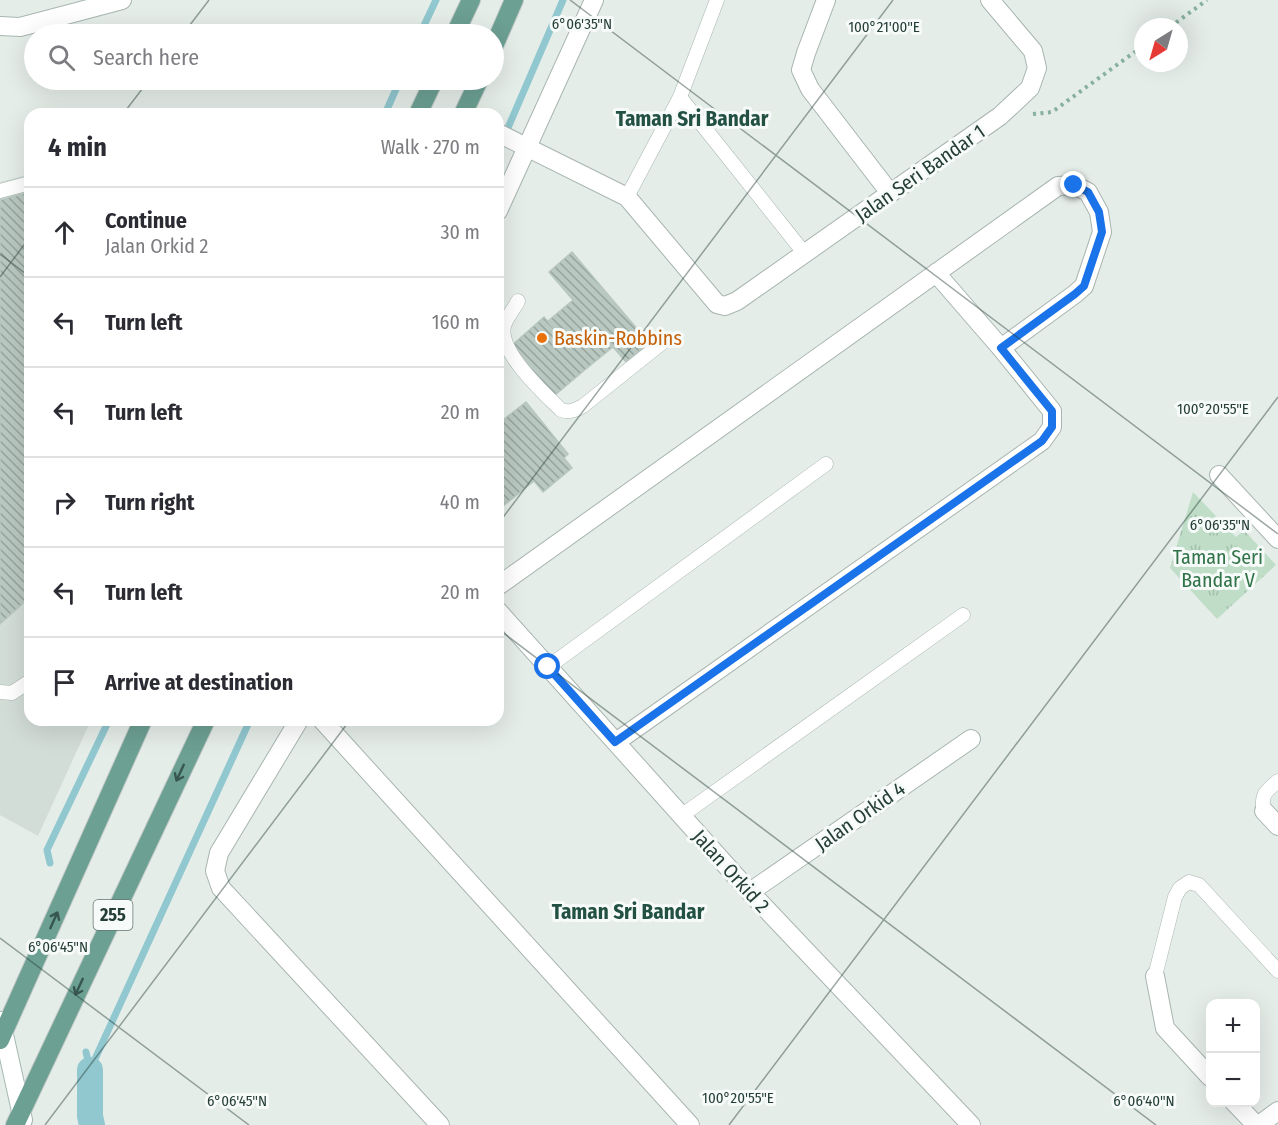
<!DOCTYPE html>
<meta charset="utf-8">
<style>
:root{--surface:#fff;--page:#f2f2f3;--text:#2b2b33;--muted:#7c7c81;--line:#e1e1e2}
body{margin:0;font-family:"Fira Sans Condensed",sans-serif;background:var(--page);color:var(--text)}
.controls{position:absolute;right:18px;bottom:18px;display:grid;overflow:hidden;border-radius:12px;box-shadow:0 6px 24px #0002}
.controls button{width:54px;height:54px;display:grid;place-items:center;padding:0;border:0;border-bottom:2px solid var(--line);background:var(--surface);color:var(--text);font:30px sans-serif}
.compass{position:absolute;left:1134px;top:18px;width:54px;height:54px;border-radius:50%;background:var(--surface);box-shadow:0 6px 24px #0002;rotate:217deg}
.stop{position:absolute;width:18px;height:18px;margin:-14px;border:4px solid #1a73e8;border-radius:50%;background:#fff}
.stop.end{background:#1a73e8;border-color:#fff;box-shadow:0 2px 6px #0008}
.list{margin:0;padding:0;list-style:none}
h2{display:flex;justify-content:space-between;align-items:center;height:78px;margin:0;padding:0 24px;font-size:26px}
h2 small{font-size:20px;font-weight:400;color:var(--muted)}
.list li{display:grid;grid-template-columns:39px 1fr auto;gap:18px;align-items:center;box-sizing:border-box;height:90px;padding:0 24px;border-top:2px solid var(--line)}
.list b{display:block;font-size:22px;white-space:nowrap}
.list p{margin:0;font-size:20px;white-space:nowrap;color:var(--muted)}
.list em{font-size:20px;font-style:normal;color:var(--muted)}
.icon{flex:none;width:33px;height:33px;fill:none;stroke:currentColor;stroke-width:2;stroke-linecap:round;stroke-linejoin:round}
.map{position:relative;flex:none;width:1278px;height:1125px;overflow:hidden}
.search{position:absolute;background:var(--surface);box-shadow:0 6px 24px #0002;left:24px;top:24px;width:480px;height:66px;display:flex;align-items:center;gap:15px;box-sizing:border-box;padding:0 21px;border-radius:33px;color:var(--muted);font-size:22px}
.panel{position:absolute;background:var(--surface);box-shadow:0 6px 24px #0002;left:24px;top:108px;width:480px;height:618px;border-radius:18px}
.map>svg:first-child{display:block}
.built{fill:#d3ddd8}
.park{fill:url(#park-tufts)}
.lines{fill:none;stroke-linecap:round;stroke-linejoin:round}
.stream{stroke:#91c7cf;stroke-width:7}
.canal{stroke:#91c7cf;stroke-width:26}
.building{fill:url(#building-back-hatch);stroke:#b8c7c0;stroke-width:1.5}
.lane-casing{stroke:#a8b5b0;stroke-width:15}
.street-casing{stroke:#a8b5b0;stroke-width:20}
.secondary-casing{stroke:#a4b8b1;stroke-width:20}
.primary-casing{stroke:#c2c9c7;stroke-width:20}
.path{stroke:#87afa2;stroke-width:4;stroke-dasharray:3 4.5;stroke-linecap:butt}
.lane{stroke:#fff;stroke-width:14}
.street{stroke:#fff;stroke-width:18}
.secondary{stroke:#fff;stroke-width:18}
.primary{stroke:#6ca092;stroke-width:18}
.oneway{stroke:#37564e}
.route{stroke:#1a73e8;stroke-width:8}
.ticks{fill:none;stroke:#253e37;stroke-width:1.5;stroke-opacity:0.45}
.food-dot{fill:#e8710a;stroke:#f6faf8;stroke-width:2}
.labels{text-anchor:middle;stroke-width:6;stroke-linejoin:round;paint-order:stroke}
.shield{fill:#f6faf8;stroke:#647671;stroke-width:1.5}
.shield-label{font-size:18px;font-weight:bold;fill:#253e37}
.street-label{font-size:20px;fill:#253e37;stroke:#f6faf8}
.food-label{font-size:20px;fill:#c56008;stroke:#f6faf8;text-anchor:start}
.park-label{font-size:20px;fill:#317349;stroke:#f6faf8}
.neighbourhood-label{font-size:21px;font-weight:bold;fill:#225043;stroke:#f6faf8}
.ticks-label{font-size:15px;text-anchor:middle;fill:#253e37;stroke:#f6faf8;stroke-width:6;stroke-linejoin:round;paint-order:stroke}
</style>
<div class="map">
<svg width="1278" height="1125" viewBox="0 0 1278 1125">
<defs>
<pattern id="park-tufts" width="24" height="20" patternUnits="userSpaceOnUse" patternTransform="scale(1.5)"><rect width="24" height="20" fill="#bfddc7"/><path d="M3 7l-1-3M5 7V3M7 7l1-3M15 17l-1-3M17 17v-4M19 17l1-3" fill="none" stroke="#a4bfac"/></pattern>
<pattern id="building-back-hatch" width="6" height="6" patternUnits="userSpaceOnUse" patternTransform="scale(1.5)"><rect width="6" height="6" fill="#bac8c2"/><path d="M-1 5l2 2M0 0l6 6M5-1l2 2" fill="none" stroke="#97a49e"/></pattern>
</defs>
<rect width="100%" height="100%" fill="#e5ede9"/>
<!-- built -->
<path class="built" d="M30,174v546h61l-53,116 -38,-21v-633z"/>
<!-- park -->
<path class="park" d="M1193,492l43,45 8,-7 32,35 -59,54 -47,-51z"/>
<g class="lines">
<!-- stream -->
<g class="stream">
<path d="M420,34l16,-34"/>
<path d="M385,114l15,-34"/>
<path d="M498,151l65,-151"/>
<path d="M50,863l-3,-13 62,-130"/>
<path d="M86,1052l4,18"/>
<path d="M90,1070l160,-350"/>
</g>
<!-- canal -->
<path class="canal" d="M90,1070v46l2,9"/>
</g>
<!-- building -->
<g class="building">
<path d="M30,192v405l-30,27v-424z"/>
<path d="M572,252l77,91 -23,19 -13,-15 -26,21 -39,-47 25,-21 -24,-28z"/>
<path d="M544,317l43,51 -33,28 -43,-50z"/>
<path d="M526,402l42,52 -4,4 8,10 -29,24 -9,-11 -36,29v-86z"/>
</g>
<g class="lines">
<defs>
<g id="lane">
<path d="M680,97l125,157"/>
<path d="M0,191l30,-8"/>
<path d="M627,197l53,-100 37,-97"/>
<path d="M518,301c-4,8 -12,17 -14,25 -6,26 40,67 57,84 9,3 14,0 22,-4l84,-67"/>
<path d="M548,667l278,-203"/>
<path d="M0,692l12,1 18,-12"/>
<path d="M1264,811c-4,-16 2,-20 14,-30"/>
<path d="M681,816l282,-201"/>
<path d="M1155,976l20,-79 5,-9 9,-6 10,3 79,86"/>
</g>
<g id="street">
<path d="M826,0l-20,53 -5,17 9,19 80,104"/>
<path d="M0,26l20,1 102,-27"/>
<path d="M498,133l129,64 90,107 8,2 12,-5 263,-185 30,-28 7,-20 -4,-17 -43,-51"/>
<path d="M498,211l96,-211"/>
<path d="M1219,475l59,64"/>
<path d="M498,586l560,-400 16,-1 14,7 11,20 3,20 -18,54 -9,8 -74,54"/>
<path d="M498,611l252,281 221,233"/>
<path d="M299,720l-80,133 -4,18 6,17 219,237"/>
<path d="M322,720l368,405"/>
<path d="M616,742l426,-301 10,-14v-16l-51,-63 -65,-75"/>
<path d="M1264,811l14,15"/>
<path d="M750,892l221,-153"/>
<path d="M1155,976l10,52 45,49"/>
<path d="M1234,1102l22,23"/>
<path d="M1259,1125l19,-14"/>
</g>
<path id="secondary" d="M1,1021l22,99"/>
<g id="primary">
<path d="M455,34l16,-34"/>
<path d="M494,46l20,-46"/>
<path d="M418,114l16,-34"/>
<path d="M463,114l16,-34"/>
<path d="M0,1040l143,-320"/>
<path d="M15,1125l191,-405"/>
</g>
</defs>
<!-- lane casing -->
<use href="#lane" class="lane-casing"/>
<!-- street casing -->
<use href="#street" class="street-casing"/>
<!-- secondary casing -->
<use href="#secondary" class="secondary-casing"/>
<!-- primary casing -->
<use href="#primary" class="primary-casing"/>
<!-- path -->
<g class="path">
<path d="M1170,27l37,-27"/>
<path d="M1033,114l19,-2 91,-66"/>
</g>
<!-- lane -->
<use href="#lane" class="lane"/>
<!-- street -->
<use href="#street" class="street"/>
<!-- secondary -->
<use href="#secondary" class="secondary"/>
<!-- primary -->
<use href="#primary" class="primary"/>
</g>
<!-- one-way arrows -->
<defs><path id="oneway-shaft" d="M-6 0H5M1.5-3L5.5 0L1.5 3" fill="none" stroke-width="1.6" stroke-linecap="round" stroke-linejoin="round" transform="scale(1.5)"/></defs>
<g class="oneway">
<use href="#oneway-shaft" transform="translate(180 773) rotate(115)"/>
<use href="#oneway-shaft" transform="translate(54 920) rotate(-66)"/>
<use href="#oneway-shaft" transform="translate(79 987) rotate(115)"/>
</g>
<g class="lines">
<!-- route -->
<path class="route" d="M548,667l67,75 427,-301 10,-14v-16l-51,-63 74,-54 9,-8 18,-54 -3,-20 -11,-20 -14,-7"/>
</g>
<!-- ticks -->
<path class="ticks" d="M570,0l708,534M183,34l26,-34M123,114l26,-34M0,254l30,23M0,277l30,-40M498,524l395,-524M498,629l658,496M0,938l249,187M45,1125l305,-405M729,1125l549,-728"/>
<!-- markers -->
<circle class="food-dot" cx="542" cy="338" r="6"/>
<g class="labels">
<!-- shield labels -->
<rect class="shield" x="93.5" y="900" width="39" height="30" rx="4.5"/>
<g class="shield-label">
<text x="113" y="921">255</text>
</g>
<!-- street labels -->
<g class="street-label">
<text transform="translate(920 173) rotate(-35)" y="7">Jalan Seri Bandar 1</text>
<text transform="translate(860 816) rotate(-35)" y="7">Jalan Orkid 4</text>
<text transform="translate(731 871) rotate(48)" y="7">Jalan Orkid 2</text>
</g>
<!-- food labels -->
<g class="food-label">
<text x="554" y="345">Baskin-Robbins</text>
</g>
<!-- park labels -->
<g class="park-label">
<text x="1218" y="564">Taman Seri<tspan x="1218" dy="23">Bandar V</tspan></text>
</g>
<!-- neighbourhood labels -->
<g class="neighbourhood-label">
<text x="692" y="126">Taman Sri Bandar</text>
<text x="628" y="919">Taman Sri Bandar</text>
</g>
</g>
<g class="ticks-label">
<text x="582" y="29">6°06'35"N</text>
<text x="884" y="32">100°21'00"E</text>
<text x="1213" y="414">100°20'55"E</text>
<text x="1220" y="530">6°06'35"N</text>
<text x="58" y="952">6°06'45"N</text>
<text x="738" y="1103">100°20'55"E</text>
<text x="237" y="1106">6°06'45"N</text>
<text x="1144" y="1106">6°06'40"N</text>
</g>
</svg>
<div class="controls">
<button>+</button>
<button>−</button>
</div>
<svg class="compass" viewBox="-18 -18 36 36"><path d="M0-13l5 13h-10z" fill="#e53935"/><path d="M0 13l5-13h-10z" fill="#7c7c81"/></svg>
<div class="stop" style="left:548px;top:667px"></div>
<div class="stop end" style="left:1074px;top:185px"></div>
<div class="search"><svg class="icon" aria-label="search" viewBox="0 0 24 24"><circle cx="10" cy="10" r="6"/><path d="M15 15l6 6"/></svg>Search here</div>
<section class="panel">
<h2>4 min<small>Walk · 270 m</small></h2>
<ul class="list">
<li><svg class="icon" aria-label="ahead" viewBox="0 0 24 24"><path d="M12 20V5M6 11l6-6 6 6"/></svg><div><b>Continue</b><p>Jalan Orkid 2</p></div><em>30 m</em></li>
<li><svg class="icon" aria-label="left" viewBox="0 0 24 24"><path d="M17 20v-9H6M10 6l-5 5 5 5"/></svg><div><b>Turn left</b></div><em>160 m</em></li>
<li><svg class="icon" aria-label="left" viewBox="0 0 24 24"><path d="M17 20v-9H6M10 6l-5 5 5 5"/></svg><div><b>Turn left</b></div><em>20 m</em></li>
<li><svg class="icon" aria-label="right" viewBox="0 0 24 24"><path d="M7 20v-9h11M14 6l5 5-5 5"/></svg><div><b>Turn right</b></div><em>40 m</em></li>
<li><svg class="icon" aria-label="left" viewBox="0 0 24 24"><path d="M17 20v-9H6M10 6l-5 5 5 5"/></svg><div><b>Turn left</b></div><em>20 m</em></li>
<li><svg class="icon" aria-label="arrive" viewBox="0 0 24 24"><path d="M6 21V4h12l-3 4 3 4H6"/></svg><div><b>Arrive at destination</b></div></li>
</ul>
</section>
</div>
